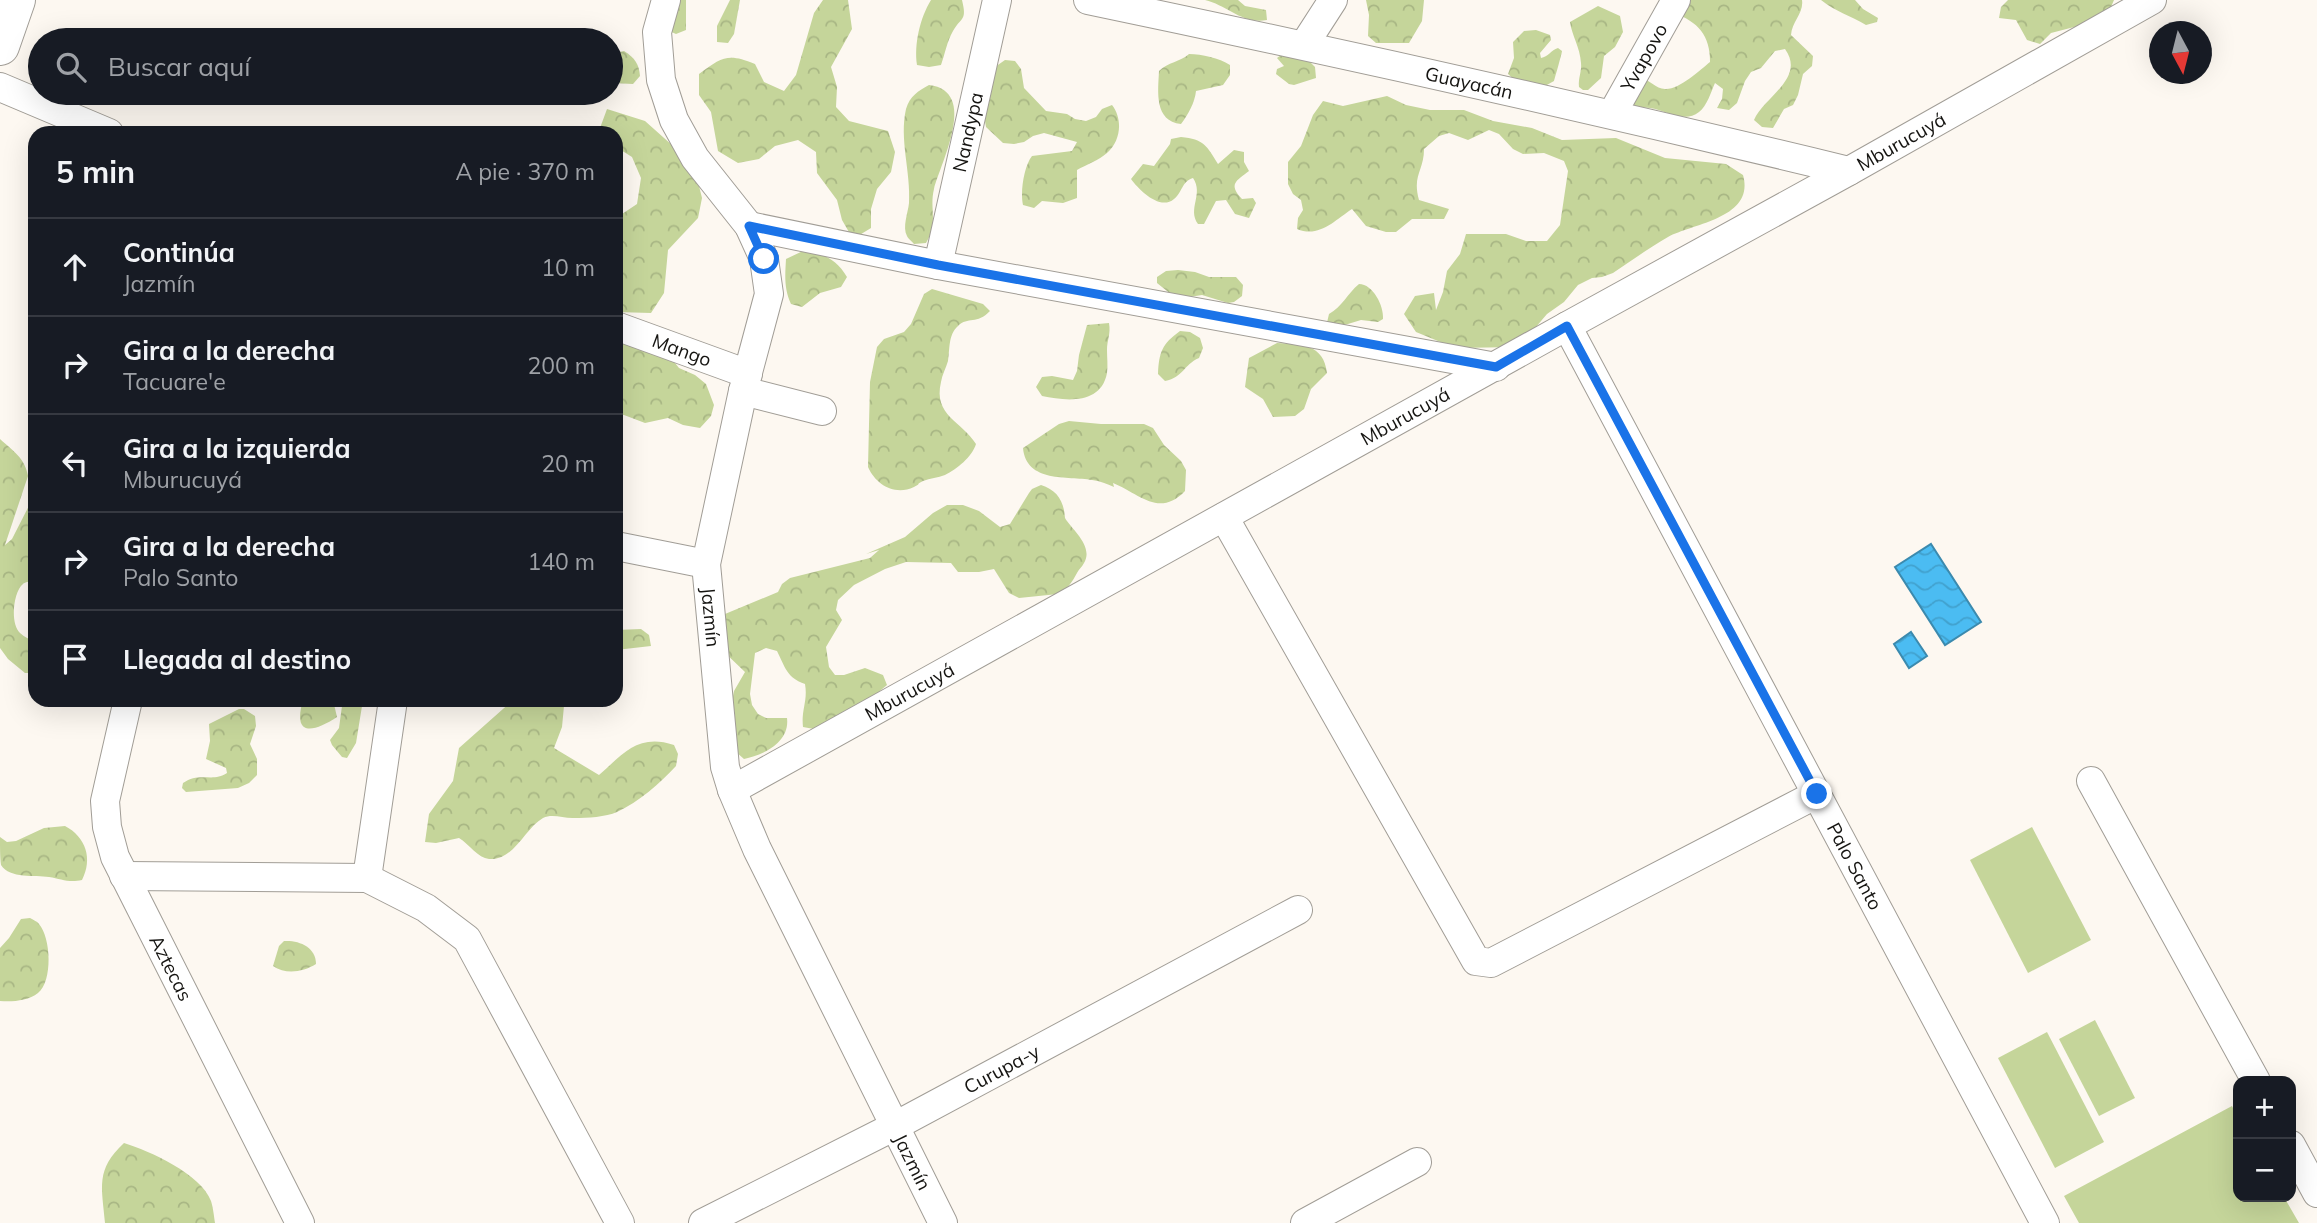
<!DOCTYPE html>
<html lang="es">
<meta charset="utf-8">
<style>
:root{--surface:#171b24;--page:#242831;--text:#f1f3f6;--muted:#9ea1a6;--line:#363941}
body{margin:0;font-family:Mulish,sans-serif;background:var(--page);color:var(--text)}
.controls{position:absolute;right:21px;bottom:21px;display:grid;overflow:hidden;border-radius:14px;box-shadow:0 7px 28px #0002}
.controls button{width:63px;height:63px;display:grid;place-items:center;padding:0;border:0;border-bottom:2px solid var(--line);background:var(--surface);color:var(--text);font:35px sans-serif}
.compass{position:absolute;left:2149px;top:21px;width:63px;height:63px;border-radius:50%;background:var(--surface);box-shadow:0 7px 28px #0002;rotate:173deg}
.stop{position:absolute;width:21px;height:21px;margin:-16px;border:5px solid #1a73e8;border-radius:50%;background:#fff}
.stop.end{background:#1a73e8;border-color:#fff;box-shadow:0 2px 7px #0008}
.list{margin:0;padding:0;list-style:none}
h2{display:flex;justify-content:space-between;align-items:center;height:91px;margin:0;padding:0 28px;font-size:30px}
h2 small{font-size:23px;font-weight:400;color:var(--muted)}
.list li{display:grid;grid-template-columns:46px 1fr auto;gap:21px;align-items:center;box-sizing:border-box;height:98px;padding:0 28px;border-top:2px solid var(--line)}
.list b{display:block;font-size:26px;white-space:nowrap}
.list p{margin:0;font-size:23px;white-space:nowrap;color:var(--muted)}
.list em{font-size:23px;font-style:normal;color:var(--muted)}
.icon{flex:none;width:38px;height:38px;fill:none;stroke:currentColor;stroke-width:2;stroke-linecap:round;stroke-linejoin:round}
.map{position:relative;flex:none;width:2317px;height:1223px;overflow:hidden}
.search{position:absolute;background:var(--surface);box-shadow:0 7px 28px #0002;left:28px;top:28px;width:595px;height:77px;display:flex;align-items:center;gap:18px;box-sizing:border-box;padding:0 24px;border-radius:38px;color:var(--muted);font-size:26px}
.panel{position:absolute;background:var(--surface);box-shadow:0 7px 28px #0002;left:28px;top:126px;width:595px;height:581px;border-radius:21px}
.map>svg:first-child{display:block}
.green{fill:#c5d59a}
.forest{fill:url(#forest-crowns)}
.water{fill:url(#water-waves);stroke:#3b8aae;stroke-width:2}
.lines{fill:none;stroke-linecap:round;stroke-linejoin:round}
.minor-casing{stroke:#a19d96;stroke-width:30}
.primary-casing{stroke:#a19d96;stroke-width:40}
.minor{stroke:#fff;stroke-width:28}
.primary{stroke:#fff;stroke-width:38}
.route{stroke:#1a73e8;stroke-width:9}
.labels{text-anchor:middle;stroke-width:7;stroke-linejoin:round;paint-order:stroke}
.street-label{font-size:19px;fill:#151411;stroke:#fff}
</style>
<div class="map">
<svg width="2317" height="1223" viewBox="0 0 2317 1223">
<defs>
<pattern id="forest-crowns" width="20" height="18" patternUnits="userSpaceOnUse" patternTransform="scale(1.75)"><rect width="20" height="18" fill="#c5d59a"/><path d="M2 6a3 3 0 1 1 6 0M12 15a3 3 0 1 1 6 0" fill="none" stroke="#a8b684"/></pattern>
<pattern id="water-waves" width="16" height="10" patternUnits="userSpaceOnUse" patternTransform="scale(1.75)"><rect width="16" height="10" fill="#4bbcf2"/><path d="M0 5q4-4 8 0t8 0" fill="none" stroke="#41a1ce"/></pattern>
</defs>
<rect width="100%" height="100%" fill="#fdf8f1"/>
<!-- green -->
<g class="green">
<path d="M2032,827l59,113 -63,33 -58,-113z"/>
<path d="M2095,1020l40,78 -36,18 -40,-77z"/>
<path d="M2047,1032l57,110 -49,26 -57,-110z"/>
<path d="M2232,1106l6,12v79h46l15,26h-220l-15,-27z"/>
</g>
<!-- forest -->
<g class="forest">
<path d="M667,0h19v30l-10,4 -9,-4z"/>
<path d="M730,0h10l-6,34 -6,9 -11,-1v-16z"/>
<path d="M823,0h25l4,29 -21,38 6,20 -1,20 13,14 39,10 7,21 -4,20 -14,17 -6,20v19l-18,11 -11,-19 -5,-20 -20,-27 -1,-21 -18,-12 -23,6 -16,13 -21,4 -20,-12 -7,-39 -12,-17v-21c23,-17 29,-21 56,-10l9,18 20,9 12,-16 18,-62z"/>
<path d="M931,0h31c5,21 0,16 -9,31 -6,10 -8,23 -12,34l-12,2 -12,-2c-3,-21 3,-47 14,-65z"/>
<path d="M1205,0h33l7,6 21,4 1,10c-24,5 -40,-15 -62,-20z"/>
<path d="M1366,0h58l-2,21 -13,22h-33l-8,-7 1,-21z"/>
<path d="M1670,0h132c2,13 -10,21 -11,35l22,21 -1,10 -9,8 -5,21 -5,10 -9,4 -11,19 -11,-1 -8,-7c10,-23 52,-42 31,-71l-10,2 -14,17 -10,4 -6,9 -8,22 -8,7 -12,-2 5,-9 1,-10 -8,-6c-4,9 -8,23 -16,29 -15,12 -33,-2 -49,-4 -8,-1 -14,-1 -22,-4l11,-27c10,2 17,12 26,12 14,1 35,-19 45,-27 0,-27 -12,-40 -36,-49z"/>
<path d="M1821,0h34l8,9 15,9 -1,4 -11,3c-15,-9 -32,-14 -45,-25z"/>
<path d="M2008,0h106l-3,7 -33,19 -27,7 -11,11 -13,-4 -11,-20 -17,-2 2,-11z"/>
<path d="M1598,6l22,10 3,16 -8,15 -11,9 -3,22 -13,12h-5l-4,-3c-1,-9 3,-16 2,-24 -1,-16 -9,-27 -11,-41z"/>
<path d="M1536,30l14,5 1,5 -11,13 1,5c7,-1 10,-8 17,-10l4,3c0,2 -7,27 -8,30l-9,5 -27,-3 -10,-9 6,-16 -1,-16 11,-11z"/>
<path d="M624,51c11,7 15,13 16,25l-7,8 -21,-1 -1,-26 4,-4z"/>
<path d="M1189,54c13,0 30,4 41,11v10l-7,10 -27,6c-1,11 -8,24 -15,33 -27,-3 -23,-32 -22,-53 9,-9 21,-9 30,-17z"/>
<path d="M1281,55l26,4 8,8 1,11 -22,7 -5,-1 -13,-10 1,-5 7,-3 -7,-8z"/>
<path d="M1005,60l10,1 6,8 3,19 22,23 21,3 8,5 11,2 10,-4 6,-8 10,-4c11,14 9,36 -5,48 -8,7 -21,12 -30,17v28l-14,5 -21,-2 -8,7 -11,-3c-3,-13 1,-39 9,-49l40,-5 5,-9 -33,-9 -11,3 -9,6 -10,2 -11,-1 -17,-16 -3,-18 2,-35z"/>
<path d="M929,85c50,6 12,77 5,104 -5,20 5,34 -8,54l-12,1c-2,-3 -6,-5 -7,-8 -5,-9 1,-23 2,-33 2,-31 -10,-64 -3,-94 4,-13 12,-18 23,-24z"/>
<path d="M1387,96l19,9 24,5h34l29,11 39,7 30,12 54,-2 49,20 61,6 17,11c12,43 -48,48 -75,62 -19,11 -37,24 -55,36l-11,4 -10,1 -14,7 -14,17 -17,12 -28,33 -64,1 -39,-16 -12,-18 11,-18 19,-3 2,17 7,-18 4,-21 13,-17 6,-20h40l20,7h21l13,-16 8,-54 -4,-10 -20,-8 -21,1 -10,-5 -14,-15 -10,-4 -21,10 -19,-7 -10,3 -15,13c0,22 -12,26 -5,51l30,9 -5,10h-32l-16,13h-10l-20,-6 -14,-17c-18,12 -33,29 -55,20l1,-11 5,-8 -2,-10 -8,-6 -5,-10v-22l13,-16 12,-31 10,-14 20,5z"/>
<path d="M607,109l38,12 37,33 15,24 5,20 -4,20 -30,32 -4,43 -13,20 -35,-1v-94l21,-14 4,-26 -9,-21 -16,-10v-14h-12l-4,-5z"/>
<path d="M1181,137c23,2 26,9 37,27l16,-14 10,2v10l5,9c-13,10 -21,13 -7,28l11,-1 3,5 -7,15 -14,-4 -9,-14 -10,1 -12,23h-6c-11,-15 6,-30 -5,-46 -12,4 -10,14 -19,21 -14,12 -35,-9 -43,-20l12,-15 11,2 16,-22 1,-5z"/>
<path d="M805,250c20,4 32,10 42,27l-6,10 -21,6 -18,14 -11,-3c-7,-15 -6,-28 -5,-45z"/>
<path d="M1178,270l17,2 14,5h27l7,8 -1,11 -8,6 -6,1 -26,-8 -19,3 -11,-3 -15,-12v-6l9,-6z"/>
<path d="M1359,284c14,0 25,22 24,35l-5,3 -17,-2 -36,11 4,-17c13,-7 18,-20 30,-30z"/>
<path d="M932,289l51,15 7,7c-13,14 -22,5 -32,15 -10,9 -8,23 -10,35 -2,7 -6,14 -7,21 -8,34 21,39 35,62 -4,13 -19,25 -31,31 -7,3 -15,3 -22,6 -8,4 -1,2 -9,6 -19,9 -38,-2 -46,-20l2,-85 7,-35 7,-8 20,-7 7,-8 13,-30z"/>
<path d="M1109,323c2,11 -2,17 -2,27 0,8 1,15 0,23 -6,32 -41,28 -65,23l-6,-9 6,-10 10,-1 21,4 4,-9 2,-16 8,-30z"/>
<path d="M1180,331l10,1 10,6 3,10 -4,10c-16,7 -15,19 -34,23l-7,-7c1,-22 4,-30 22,-43z"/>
<path d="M616,335l44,9 19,24 16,7 11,9 8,21 -3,11 -11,12 -17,-3 -15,-7 -23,5 -21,-8 -8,-1z"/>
<path d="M1277,343c24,1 47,1 50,30l-16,16 -7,20 -9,7 -22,1 -10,-18 -18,-12 4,-29z"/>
<path d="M1069,421l32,3h43l9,4 11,17 17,16 5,9 -1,21c-26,27 -45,3 -72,-8l1,4c-7,-3 -14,-6 -22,-7 -24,-4 -66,3 -69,-32l36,-24z"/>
<path d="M0,439c13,12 25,19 28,37l-23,69 7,-6 23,-45v83l-1,3c-1,0 -11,3 -11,4 -10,8 -13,40 -3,49 4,4 10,6 15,9v31h-10l-17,-14 -8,-11z"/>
<path d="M1041,485c16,5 23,16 24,33 7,12 29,28 19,45 -2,4 -5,6 -7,10 -5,9 -9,16 -19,21l-39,4 -10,-5 -15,-24 -15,3h-21l-7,-9 -45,-1 -21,7 -31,16 -16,15 -2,10 6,10 -16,27 3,20 6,8h9l21,-7 18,7 4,10 -18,15 -55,29 -11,-2c-2,-17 5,-26 2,-43 -18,-6 -20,-17 -28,-33l-11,-3 -11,5 -5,41 2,11 6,9 8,4h21c3,24 -23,37 -43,41l-8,-7 -4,-51 2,-10 11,-19 -24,-23 4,-35 53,-22 4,-8 8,-6 80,-20 9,-8 -13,4 39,-17 28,-24 14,-8h16l16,6 21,16 10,-3 19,-31 3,-4z"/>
<path d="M641,629l8,6 2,11 -35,4v-20z"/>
<path d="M303,700h30l4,17c-23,15 -45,21 -34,-17z"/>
<path d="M347,700h16l-7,43 -9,15 -5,-1 -10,-12 -2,-5 9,-12 3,-22z"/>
<path d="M513,700h59l-8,6 -2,21 -8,21 45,27c24,-21 39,-42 75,-30l4,9 -2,12c-16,17 -37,36 -59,46 -11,5 -30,6 -42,6 -11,1 -22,-5 -32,0 -18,10 -29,43 -54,41 -11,-1 -20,-15 -30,-21l-23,5 -11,-1 4,-28 24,-33 6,-33z"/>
<path d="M239,709h5l11,7 1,10 -6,18 7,15v16l-8,8 -11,5 -52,4 -4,-4 1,-5c17,-12 29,0 44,-10l-1,-5 -20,-9 4,-18 -1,-17z"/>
<path d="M65,826c21,11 28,33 17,54 -13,3 -21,-1 -33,-3 -14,-2 -39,2 -48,-12 -1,-7 -1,-20 -1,-28l7,5 9,-1 28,-13z"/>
<path d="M30,918c3,2 7,3 9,6 12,14 14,57 -1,69 -10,8 -26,9 -38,8v-53l9,-10 12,-19z"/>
<path d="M284,941c15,-1 32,6 32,23 -13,8 -30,11 -43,2l6,-20z"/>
<path d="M124,1143c26,8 77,31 87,58 2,6 3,15 4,22h-110c-3,-36 -10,-53 19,-80z"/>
</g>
<!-- water -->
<g class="water">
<path d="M1931,544l50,78 -36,23 -50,-78z"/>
<path d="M1911,632l16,24 -18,12 -15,-24z"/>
</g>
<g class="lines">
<defs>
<g id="minor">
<path id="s1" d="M666,0l-9,32 4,48 13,40 21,38 54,68 15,33 5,35 -26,97 -37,173 19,203 7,23 25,59 186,374"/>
<path id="s2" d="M1088,0c254,53 508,110 761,171"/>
<path d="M1304,45l29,-45"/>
<path d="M0,87l109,46"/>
<path id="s3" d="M1612,114l64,-114"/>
<path d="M749,226l189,39 558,102"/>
<path id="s4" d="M938,265l59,-265"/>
<path id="s5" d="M616,326l132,48"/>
<path id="s6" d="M1567,326l478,897"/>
<path d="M743,391l79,20"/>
<path d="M1224,517l252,444 15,2 326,-169"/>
<path d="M616,546l90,18"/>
<path id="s7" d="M128,700l-23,101 2,26 8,30 185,366"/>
<path d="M2091,781l165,300"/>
<path id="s8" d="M732,790l835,-464 282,-155 303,-171"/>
<path d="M124,876l243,2 59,30 41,31 153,284"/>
<path d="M367,878l26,-178"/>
<path d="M2291,1145l26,48"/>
<path id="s9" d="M703,1223l192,-97 403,-216"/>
<path d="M1305,1223l112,-61"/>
</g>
<path id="primary" d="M0,46l16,-46"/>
</defs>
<!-- minor casing -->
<use href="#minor" class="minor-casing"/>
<!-- primary casing -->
<use href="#primary" class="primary-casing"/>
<!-- minor -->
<use href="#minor" class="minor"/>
<!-- primary -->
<use href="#primary" class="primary"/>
</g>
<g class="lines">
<!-- route -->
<path class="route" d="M764,259l-15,-33 189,39 558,102 71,-41 250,468"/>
</g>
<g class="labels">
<!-- street labels -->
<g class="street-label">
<text dy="7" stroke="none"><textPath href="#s3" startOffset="65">Yvapovo</textPath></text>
<text dy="7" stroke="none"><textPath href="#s2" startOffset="390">Guayacán</textPath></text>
<text dy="7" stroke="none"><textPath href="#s4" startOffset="136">Nandypa</textPath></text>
<text dy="7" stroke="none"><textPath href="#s8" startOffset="1337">Mburucuyá</textPath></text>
<text dy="7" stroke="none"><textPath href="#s5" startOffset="70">Mango</textPath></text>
<text dy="7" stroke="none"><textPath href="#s8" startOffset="770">Mburucuyá</textPath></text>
<text dy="7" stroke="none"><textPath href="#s1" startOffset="656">Jazmín</textPath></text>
<text dy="7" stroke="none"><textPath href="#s8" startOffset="203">Mburucuyá</textPath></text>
<text dy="7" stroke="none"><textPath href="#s6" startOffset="612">Palo Santo</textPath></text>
<text dy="7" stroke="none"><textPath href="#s7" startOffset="285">Aztecas</textPath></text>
<text dy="7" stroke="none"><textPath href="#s9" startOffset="336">Curupa-y</textPath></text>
<text dy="7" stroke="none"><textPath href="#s1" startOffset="1244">Jazmín</textPath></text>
</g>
</g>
</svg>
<div class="controls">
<button>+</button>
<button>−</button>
</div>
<svg class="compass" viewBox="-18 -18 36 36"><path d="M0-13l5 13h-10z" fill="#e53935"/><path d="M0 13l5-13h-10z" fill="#9ea1a6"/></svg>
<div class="stop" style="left:764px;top:259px"></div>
<div class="stop end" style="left:1817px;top:794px"></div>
<div class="search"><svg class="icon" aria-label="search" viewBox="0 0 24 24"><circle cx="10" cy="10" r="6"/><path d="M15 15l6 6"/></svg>Buscar aquí</div>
<section class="panel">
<h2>5 min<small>A pie · 370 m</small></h2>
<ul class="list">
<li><svg class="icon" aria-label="ahead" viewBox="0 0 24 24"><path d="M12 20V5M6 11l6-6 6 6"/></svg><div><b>Continúa</b><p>Jazmín</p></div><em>10 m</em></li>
<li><svg class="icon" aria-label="right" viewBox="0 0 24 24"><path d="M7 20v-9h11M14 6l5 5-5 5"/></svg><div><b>Gira a la derecha</b><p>Tacuare'e</p></div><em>200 m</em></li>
<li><svg class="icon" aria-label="left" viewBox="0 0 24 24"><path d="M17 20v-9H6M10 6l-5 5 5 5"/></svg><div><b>Gira a la izquierda</b><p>Mburucuyá</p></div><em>20 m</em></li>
<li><svg class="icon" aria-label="right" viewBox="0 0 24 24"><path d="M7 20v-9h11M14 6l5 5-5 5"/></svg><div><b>Gira a la derecha</b><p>Palo Santo</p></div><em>140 m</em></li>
<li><svg class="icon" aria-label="arrive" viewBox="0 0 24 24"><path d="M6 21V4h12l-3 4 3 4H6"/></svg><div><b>Llegada al destino</b></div></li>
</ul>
</section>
</div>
